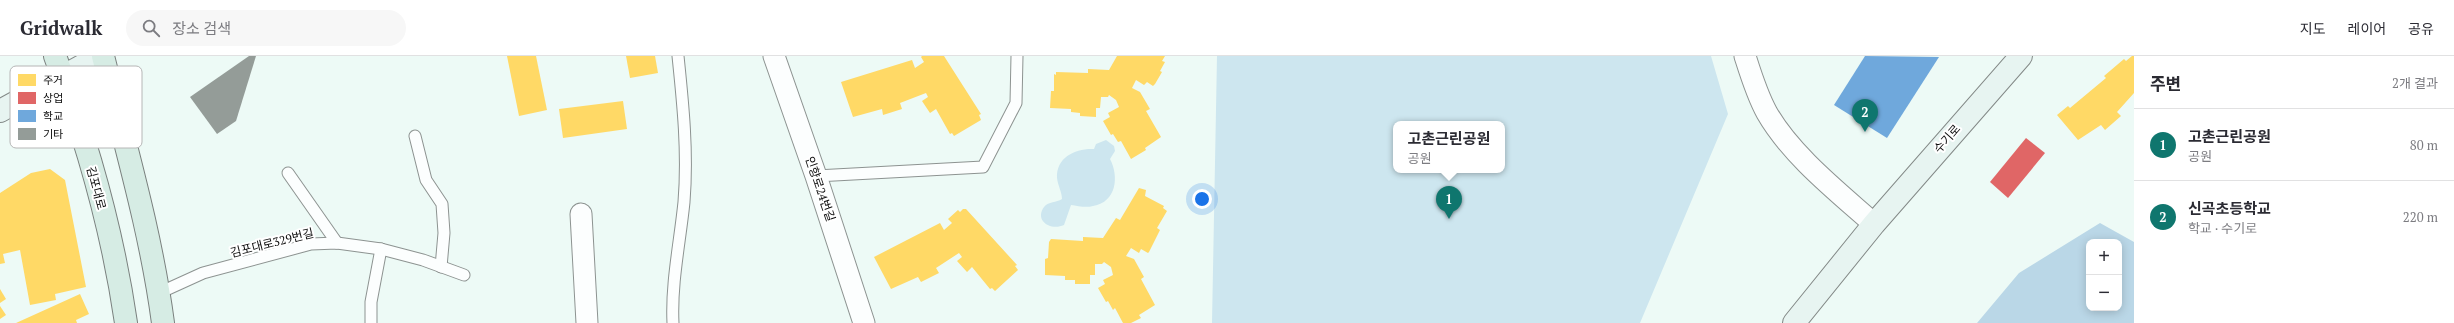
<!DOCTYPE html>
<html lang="ko">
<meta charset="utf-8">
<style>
:root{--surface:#fff;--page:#f7f7f7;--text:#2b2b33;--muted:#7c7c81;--line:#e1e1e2;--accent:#0f766e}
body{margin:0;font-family:"PT Serif","Noto Sans KR",serif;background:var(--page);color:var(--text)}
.controls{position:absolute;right:12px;bottom:12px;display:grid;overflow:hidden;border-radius:8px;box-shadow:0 2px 10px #0003}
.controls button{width:36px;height:36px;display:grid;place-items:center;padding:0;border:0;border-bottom:1px solid var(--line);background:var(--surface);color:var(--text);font:20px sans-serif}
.you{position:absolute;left:1202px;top:143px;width:14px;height:14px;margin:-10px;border:3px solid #fff;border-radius:50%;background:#1a73e8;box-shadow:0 0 0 6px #1a73e833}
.badge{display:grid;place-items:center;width:26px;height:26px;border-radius:50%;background:var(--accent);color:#fff;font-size:13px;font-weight:700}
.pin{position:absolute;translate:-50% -33px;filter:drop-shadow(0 1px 2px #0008)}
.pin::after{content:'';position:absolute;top:21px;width:14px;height:12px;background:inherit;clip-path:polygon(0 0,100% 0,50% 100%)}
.popup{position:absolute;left:1393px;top:65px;width:112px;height:52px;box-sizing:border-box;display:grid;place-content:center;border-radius:8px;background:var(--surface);filter:drop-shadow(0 1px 3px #0005);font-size:13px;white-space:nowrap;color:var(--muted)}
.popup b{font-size:15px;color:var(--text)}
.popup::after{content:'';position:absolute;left:50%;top:100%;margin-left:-8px;border:8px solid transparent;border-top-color:var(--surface)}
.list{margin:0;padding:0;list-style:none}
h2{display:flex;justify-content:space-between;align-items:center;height:52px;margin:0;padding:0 16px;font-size:17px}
h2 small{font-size:13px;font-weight:400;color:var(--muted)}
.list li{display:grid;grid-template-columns:26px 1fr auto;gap:12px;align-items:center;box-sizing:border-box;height:72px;padding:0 16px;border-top:1px solid var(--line)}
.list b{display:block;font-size:15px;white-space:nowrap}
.list p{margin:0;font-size:13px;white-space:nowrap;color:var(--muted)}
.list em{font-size:13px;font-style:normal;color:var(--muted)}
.icon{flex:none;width:22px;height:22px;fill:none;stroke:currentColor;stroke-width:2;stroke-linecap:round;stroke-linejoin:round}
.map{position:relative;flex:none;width:2134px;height:267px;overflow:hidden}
header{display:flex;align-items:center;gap:24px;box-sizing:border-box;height:56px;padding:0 20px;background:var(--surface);border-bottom:1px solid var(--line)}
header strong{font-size:19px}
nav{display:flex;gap:22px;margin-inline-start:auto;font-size:14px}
.search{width:280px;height:36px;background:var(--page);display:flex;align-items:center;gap:10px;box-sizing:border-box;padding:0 14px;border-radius:22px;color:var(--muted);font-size:15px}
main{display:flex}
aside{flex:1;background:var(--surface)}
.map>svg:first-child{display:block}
.green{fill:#cde6ef;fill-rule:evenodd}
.forest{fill:#bad7e7;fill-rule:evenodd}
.homes{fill:#ffd966}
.shops{fill:#e06666}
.schools{fill:#6fa8dc}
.building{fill:#949c98}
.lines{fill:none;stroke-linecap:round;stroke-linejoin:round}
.lane-casing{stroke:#8d9391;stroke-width:13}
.street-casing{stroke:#8d9391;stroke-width:23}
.secondary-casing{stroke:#838987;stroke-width:24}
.primary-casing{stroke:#7a807e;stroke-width:24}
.lane{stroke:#fcfefe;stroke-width:11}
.street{stroke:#fcfefe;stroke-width:21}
.secondary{stroke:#e7f4f1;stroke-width:22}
.primary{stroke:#d6ece4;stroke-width:22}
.labels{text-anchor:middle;stroke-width:4;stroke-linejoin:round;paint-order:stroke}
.street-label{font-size:12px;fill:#0b0b0b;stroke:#fff}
.key{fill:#fff;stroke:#b6b6b6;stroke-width:1}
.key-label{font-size:11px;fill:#0b0b0b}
</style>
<header>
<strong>Gridwalk</strong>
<div class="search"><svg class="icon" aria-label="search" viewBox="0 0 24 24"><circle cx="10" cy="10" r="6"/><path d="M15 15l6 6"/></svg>장소 검색</div>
<nav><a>지도</a><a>레이어</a><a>공유</a></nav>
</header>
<main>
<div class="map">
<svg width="2134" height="267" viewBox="0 0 2134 267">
<rect width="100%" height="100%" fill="#edfaf6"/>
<!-- green -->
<g class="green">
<path d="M1217,0h494l17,58 -88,209h-428zM1396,68h106v46h-106z"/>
<path d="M1106,84l8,6 1,5 -5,8c9,17 7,43 -17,47 -7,2 -15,0 -22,-1l-7,20c-13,6 -30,-4 -20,-18 5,-6 12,-4 18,-8 0,-7 -4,-13 -5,-21 -1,-21 19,-30 37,-29l2,-5z"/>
</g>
<!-- forest -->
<path class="forest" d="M2100,167l34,19v81h-157l42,-50zM2089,186h30v66h-30z"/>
<!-- homes -->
<g class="homes">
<path d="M507,0h29l11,54 -28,6z"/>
<path d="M626,0h29l3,17 -28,5z"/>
<path d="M922,0h22l37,58 -2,1 2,5 -27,16 -2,-3 -2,1 -14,-25 -6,4 -8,-12 6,-4 -2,-4 -26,10 2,6 -19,6 -1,-6 -29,8 -12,-35 71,-22 3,8 9,-6 -3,-5z"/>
<path d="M1117,0h48l-3,5 3,1 -5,9 2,1 -7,12 -2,2 -6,-4 -3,3 -8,-5 -4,8 8,4 10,17 -4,2 15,26 -16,11 1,2 -15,9 -10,-18 -3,1 -5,-8 -2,1 -8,-14 7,-4 -2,-4 11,-6 -3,-7 -7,-5 -1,2h-7l-1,11h-4v9l-16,-1v-3l-9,-1v-3l-21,-1 1,-17h3v-17l2,1v-3l32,1v-4l21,1z"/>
<path d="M2132,0h2v37l-17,19 4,4 -16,14 -4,-5 -23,15 -21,-25 11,-9 2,2 36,-30 -2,-2 20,-17 2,2z"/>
<path d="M623,45l4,28 -64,9 -4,-29z"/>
<path d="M50,113l15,11 21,107 -31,7 1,6 -26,5 -10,-55 -17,4 2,9 -5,1v-71l31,-20z"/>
<path d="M1139,132l7,2 -1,6 19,10 -1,2 4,3 -10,17 3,2 -11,22 -1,1 -7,-4 -2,4 -8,-5 -5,8 8,3 10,18 -3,2 14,26 -16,10 2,3 -10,5h-8l-8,-15 -2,2 -5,-9 -2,1 -8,-14 7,-4 -2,-4 10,-5 -2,-8 -7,-5 -2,2h-7v11h-5v9h-15v-4h-10v-4l-20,-1v-16l3,-1 1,-16 2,-3 32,2v-4l20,1 13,-20 4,2z"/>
<path d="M963,153h3l51,56 -2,1 3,4 -23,21 -3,-3 -2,1 -18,-22 -5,5 -10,-11 5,-4 -3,-4 -23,15 3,5 -18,9 -3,-5 -27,12 -17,-32 66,-34 4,7 8,-7 -4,-4 10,-9 2,2z"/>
<path d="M0,233l6,10 -6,4z"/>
<path d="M80,238l9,20 -13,6 1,3h-61z"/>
<path d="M0,250l6,9 -6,4z"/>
</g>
<!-- shops -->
<path class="shops" d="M2026,82l19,15 -37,45 -18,-16z"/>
<!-- schools -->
<path class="schools" d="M1865,0l74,1 -52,81 -53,-33z"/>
<!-- building -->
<path class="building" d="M249,0h7l-20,65 -19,13 -27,-37z"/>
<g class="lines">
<defs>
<g id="lane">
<path d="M415,80l11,44 16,24 2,29 -3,34"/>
<path d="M288,117l49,70"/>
<path d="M816,120l167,-9 33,-64 1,-47"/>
<path d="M159,237l44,-20 108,-29 26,-1 44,6 42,11 41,15"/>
<path d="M371,267v-21l10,-53"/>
<path d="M673,267c-2,-40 7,-81 11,-121 4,-49 -1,-98 -6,-146"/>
</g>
<g id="street">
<path d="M774,0l42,120 48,147"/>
<path d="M1745,0c6,19 12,39 22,57 24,42 71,79 107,111"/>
<path d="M581,158l6,109"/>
</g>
<g id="secondary">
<path d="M0,55l100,-55"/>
<path d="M1794,267l80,-99 147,-168"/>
</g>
<g id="primary">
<path d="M55,0c32,85 58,177 71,267"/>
<path d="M103,0c22,89 48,176 60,267"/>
</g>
</defs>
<!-- lane casing -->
<use href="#lane" class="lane-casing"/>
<!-- street casing -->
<use href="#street" class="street-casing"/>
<!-- secondary casing -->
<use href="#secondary" class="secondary-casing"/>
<!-- primary casing -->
<use href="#primary" class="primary-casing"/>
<!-- lane -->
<use href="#lane" class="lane"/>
<!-- street -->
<use href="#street" class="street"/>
<!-- secondary -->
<use href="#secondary" class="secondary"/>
<!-- primary -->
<use href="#primary" class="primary"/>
</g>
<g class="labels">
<!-- street labels -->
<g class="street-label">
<text transform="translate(1947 83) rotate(-49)" y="4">수기로</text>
<text transform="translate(96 132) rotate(75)" y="4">김포대로</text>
<text transform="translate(820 133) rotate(71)" y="4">인향로24번길</text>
<text transform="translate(272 187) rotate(-14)" y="4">김포대로329번길</text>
</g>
</g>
<!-- legend -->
<rect x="10" y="10" width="132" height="82" rx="6" class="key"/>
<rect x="18" y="18" width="18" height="12" fill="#ffd966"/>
<rect x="18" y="36" width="18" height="12" fill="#e06666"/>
<rect x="18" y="54" width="18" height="12" fill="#6fa8dc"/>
<rect x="18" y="72" width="18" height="12" fill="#949c98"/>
<g class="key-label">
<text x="43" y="28">주거</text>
<text x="43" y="46">상업</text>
<text x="43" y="64">학교</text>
<text x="43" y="82">기타</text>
</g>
</svg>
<div class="controls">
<button>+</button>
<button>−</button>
</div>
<div class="you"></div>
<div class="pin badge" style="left:1449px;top:163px">1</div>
<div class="popup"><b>고촌근린공원</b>공원</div>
<div class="pin badge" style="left:1865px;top:76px">2</div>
</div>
<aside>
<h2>주변<small>2개 결과</small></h2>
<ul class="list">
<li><span class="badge">1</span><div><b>고촌근린공원</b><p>공원</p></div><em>80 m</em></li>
<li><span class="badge">2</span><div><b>신곡초등학교</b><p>학교 · 수기로</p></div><em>220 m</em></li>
</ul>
</aside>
</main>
